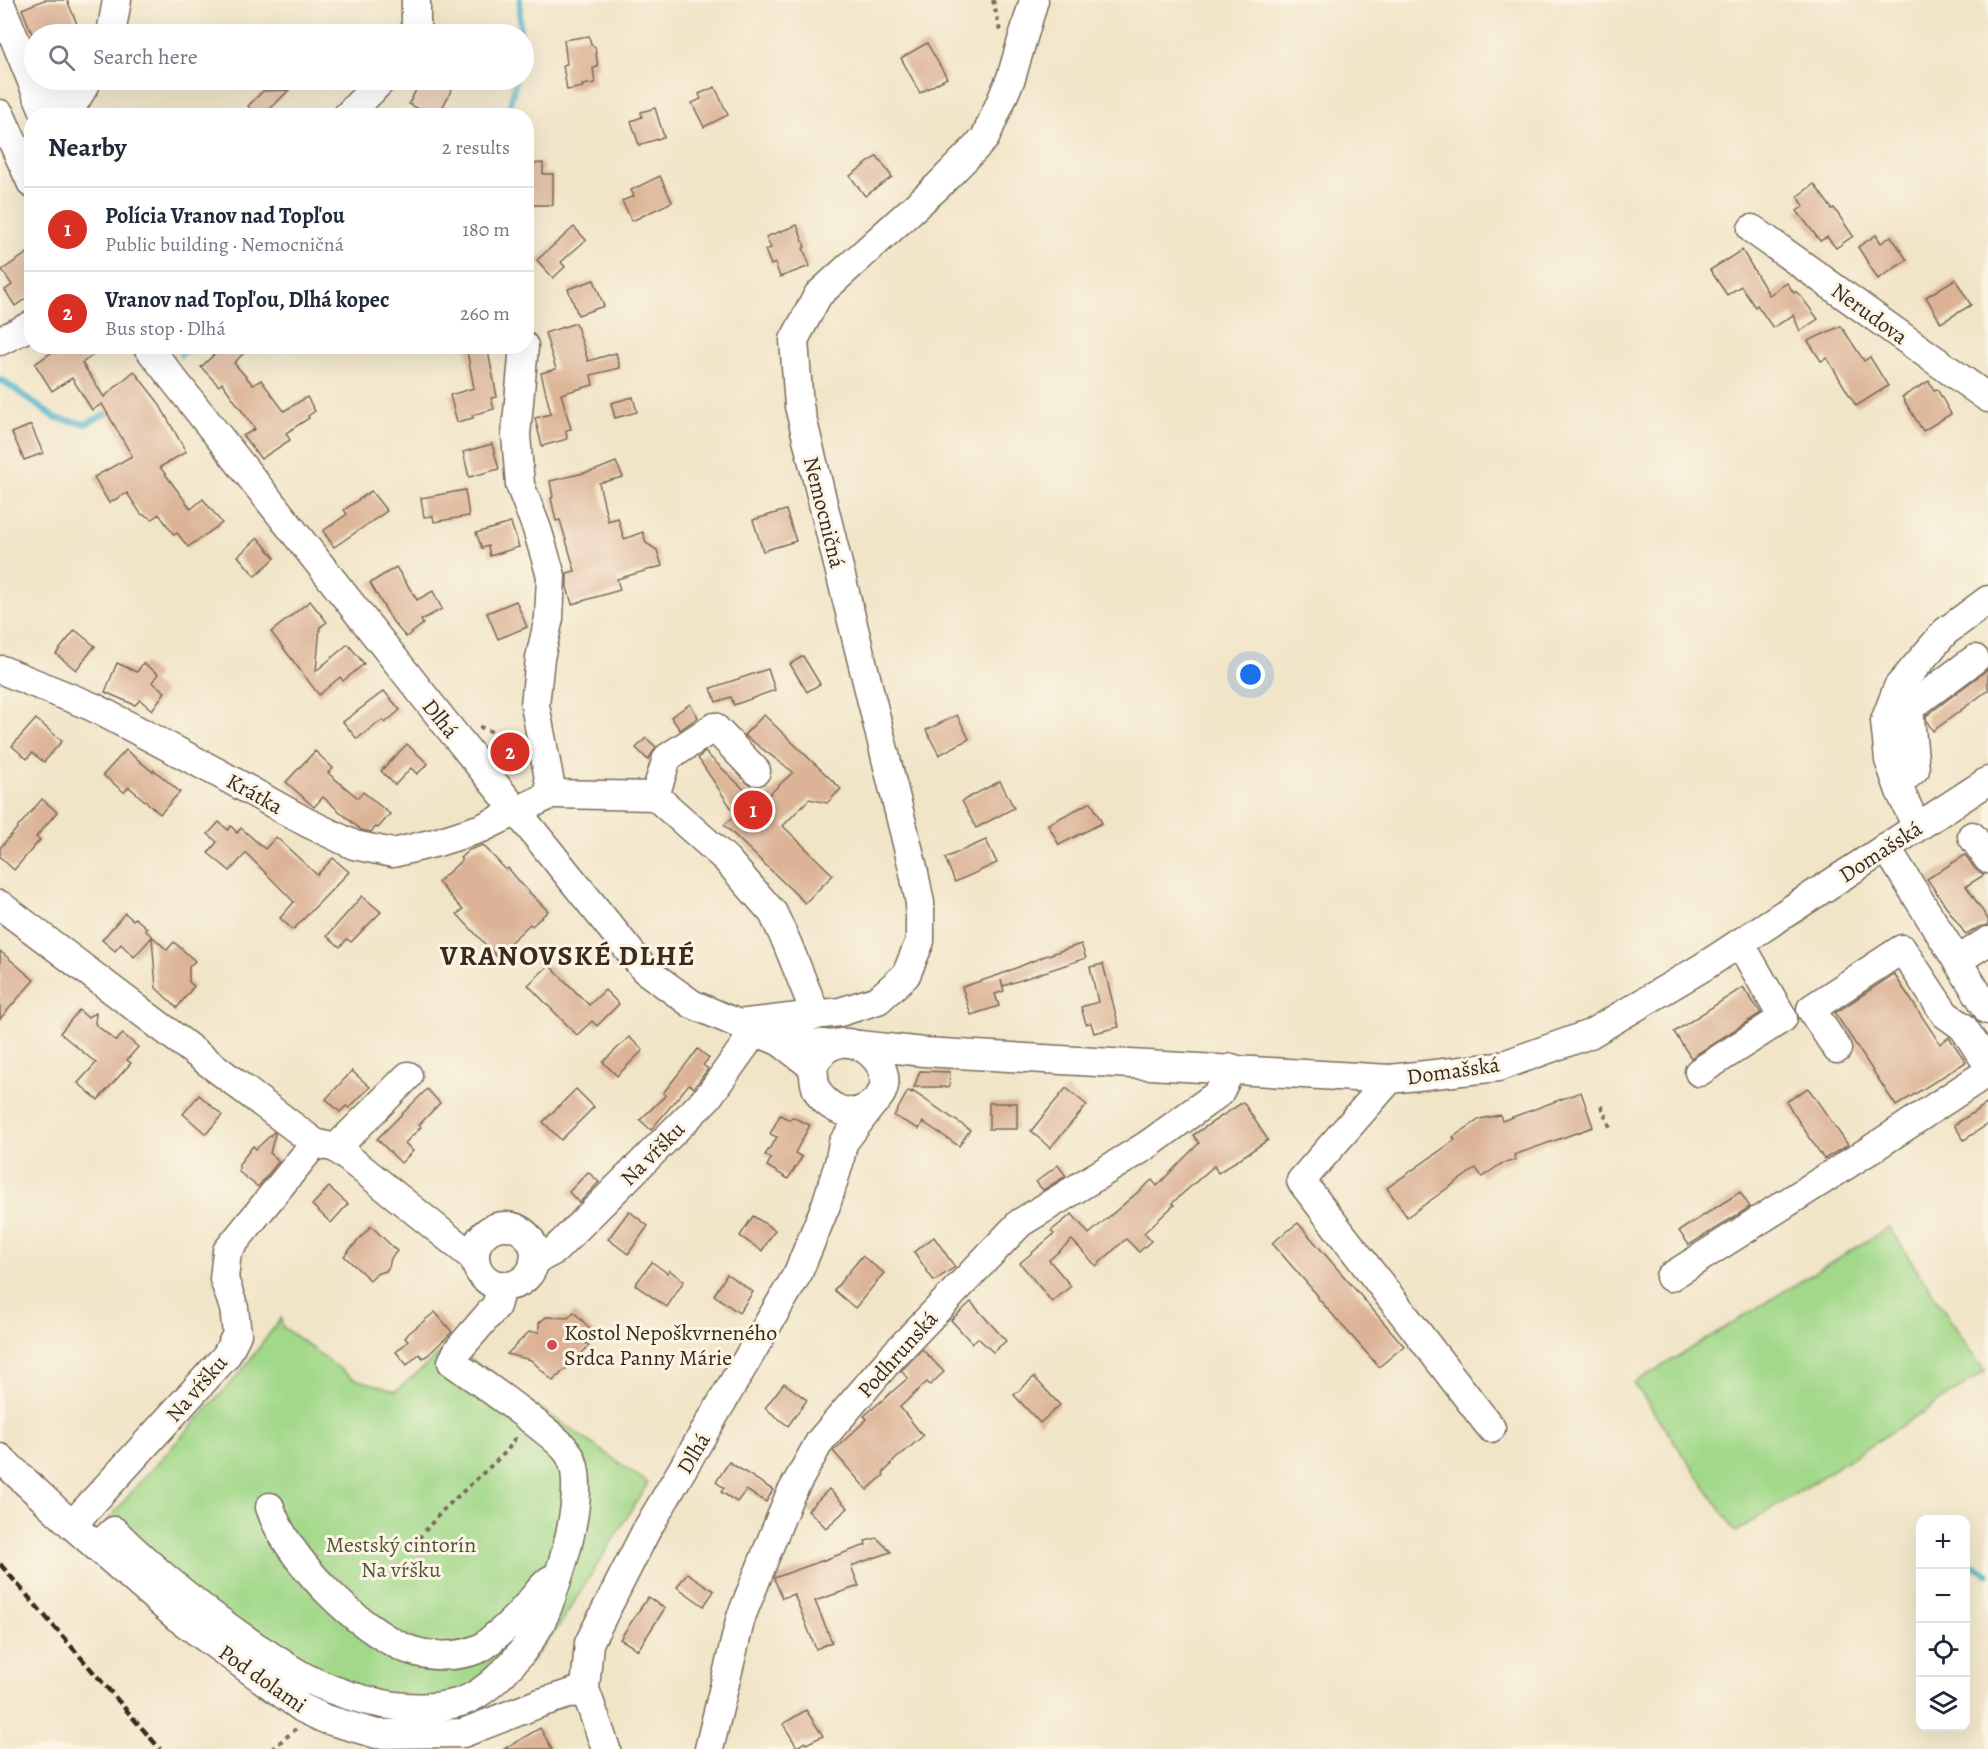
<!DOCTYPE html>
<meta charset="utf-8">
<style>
:root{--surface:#fff;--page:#f6f6f7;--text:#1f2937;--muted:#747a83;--line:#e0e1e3;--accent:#d93025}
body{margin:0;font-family:Alegreya,serif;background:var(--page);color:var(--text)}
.controls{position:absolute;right:18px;bottom:18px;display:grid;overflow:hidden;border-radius:12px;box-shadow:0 6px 24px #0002}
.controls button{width:54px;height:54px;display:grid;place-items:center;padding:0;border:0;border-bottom:2px solid var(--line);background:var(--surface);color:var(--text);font:30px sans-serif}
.you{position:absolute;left:1251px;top:675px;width:21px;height:21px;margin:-15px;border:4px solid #fff;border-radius:50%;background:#1a73e8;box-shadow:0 0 0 9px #1a73e833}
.badge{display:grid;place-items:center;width:39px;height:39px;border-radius:50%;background:var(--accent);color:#fff;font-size:20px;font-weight:700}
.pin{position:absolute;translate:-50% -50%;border:3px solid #fff;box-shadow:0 2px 6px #0006}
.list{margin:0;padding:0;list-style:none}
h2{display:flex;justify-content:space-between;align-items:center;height:78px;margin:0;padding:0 24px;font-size:26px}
h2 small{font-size:20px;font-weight:400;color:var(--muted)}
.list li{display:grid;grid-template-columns:39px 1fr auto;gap:18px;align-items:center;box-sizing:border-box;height:84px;padding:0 24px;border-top:2px solid var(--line)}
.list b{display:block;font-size:22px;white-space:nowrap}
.list p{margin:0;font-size:20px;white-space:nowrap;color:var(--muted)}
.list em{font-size:20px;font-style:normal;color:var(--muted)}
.icon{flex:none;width:33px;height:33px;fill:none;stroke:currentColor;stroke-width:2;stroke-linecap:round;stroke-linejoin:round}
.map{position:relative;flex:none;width:1988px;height:1749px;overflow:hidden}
.search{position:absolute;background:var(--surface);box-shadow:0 6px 24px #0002;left:24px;top:24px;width:510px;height:66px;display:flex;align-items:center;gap:15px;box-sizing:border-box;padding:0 21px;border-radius:33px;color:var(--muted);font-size:22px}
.panel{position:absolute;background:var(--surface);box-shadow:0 6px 24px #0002;left:24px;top:108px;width:510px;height:246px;border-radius:24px}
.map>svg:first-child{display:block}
.green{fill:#a1d889;stroke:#6e8154;stroke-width:1.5}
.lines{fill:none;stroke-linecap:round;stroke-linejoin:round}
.stream{stroke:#4bb2ca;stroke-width:6}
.building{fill:#dcb396}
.minor-casing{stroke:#7b6b5a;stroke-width:31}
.path{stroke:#7b6b5a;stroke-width:4;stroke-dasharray:4.5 4.5;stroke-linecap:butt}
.minor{stroke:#fff;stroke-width:28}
.rail{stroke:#3b2a1e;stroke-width:4.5;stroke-dasharray:9 4.5;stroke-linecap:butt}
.poi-dot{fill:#d1495b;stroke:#fcf5e5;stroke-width:2}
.labels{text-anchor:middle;stroke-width:6;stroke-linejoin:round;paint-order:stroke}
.street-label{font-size:22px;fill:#3b2a1e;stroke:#fcf5e5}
.poi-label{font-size:22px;fill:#3b2a1e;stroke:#fcf5e5;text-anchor:start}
.park-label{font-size:22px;fill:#545639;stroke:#fcf5e5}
.district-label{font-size:28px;font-weight:bold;letter-spacing:1.5px;fill:#3b2a1e;stroke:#fcf5e5}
</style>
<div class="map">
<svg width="1988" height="1749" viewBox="0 0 1988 1749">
<rect width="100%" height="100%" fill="#fcf5e5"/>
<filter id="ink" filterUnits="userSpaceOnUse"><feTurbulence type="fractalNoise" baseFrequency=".0167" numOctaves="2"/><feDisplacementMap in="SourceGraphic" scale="12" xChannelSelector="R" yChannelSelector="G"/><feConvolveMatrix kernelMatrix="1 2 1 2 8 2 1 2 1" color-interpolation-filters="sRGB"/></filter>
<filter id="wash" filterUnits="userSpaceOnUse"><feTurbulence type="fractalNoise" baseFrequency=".008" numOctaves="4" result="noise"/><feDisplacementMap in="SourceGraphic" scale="24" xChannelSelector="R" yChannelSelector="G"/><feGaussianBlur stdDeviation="1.35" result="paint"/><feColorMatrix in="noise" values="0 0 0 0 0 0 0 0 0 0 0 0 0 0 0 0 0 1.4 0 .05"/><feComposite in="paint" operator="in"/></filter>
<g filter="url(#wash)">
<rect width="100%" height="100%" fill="#f1e5c8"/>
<!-- green -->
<g class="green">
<path d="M1889,1227l96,145 -249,160 -102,-149z"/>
<path d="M281,1318l1,8 70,52 44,13 54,-46 198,138 -90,145 -32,40 -133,55 -41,-5 -41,-20 -213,-165 42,-51 100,-109z"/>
</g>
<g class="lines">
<!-- stream -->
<g class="stream">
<path d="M520,34v-34"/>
<path d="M507,116l9,-36"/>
<path d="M181,355l9,-9"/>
<path d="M0,381l2,-1 53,38 31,6 27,-14"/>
<path d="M1966,1561l22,13"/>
</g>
</g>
<g id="blocks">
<!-- building -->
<g class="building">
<path d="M44,0h23l10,24 -27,10h-18l-10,-25z"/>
<path d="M589,36l2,8 4,3 3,20 -5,1 2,15 -13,2 1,2 -16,3 -4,-25 4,-1 -3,-24z"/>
<path d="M927,43l20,35 -27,15 -19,-35z"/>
<path d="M421,80h22l11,5 -16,31h-5l-24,-12z"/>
<path d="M715,87l13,28 -24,12 -12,-24 9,-4 -2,-5z"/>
<path d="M289,90l-26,26h-7l-8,-10 15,-15z"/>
<path d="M655,108l9,29 -25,8 -8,-24 11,-4 -1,-5z"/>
<path d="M877,156l15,21 -27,19 -15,-20z"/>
<path d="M543,163v11h10v31h-27l1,-41z"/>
<path d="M660,176l12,26 -40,19 -10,-20 12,-5 -3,-6z"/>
<path d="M1814,184l18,25 2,-1 19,28 -17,12 -9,-11 -7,4 -23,-30 7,-5 -6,-10z"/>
<path d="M797,225l8,22 -2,1 7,18 -30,11 -5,-14 -4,2 -6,-15 6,-2 -5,-11z"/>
<path d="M574,227l12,13 -25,22 4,5 -12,11 -16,-18z"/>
<path d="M1876,235l5,8 10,-7 16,24 -29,19 -20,-32z"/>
<path d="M32,250v44l-17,12 -10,-16 7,-5 -10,-15z"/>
<path d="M1742,250l27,45 18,-12 7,10 2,-1 4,3 18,24 -18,12 -7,-16 -20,13 -16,-23 -2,2 -14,-21 -14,9 -17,-25z"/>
<path d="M1955,279l16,26 -30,18 -15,-26z"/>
<path d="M594,280l10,26 -26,9 -10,-26z"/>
<path d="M576,323l12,38 28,-8 4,15 -29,7 2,10 -32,9 10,35 -5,1 1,9 -25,7 -7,-28 16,-4 -10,-41 15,-4 -11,-36z"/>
<path d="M1841,326l23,35 6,-4 18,29 -32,20 -29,-48 -6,3 -13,-20z"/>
<path d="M61,346h45l-24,17 22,34 30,-26 24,31 28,50 -26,15 31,42 12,-10 19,24 -34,24 -11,-14 -3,2 -15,-21 -6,5 -12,-5 -14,-21 -18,10 -15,-26 38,-21 -30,-52 -10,6 -20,-32 -20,13 -17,-27z"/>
<path d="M223,346h28l-17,17 19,22 8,-5 23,31 23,-14 8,14 -7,5 1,2 -23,15 4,7 -29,19 -18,-23 12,-7 -33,-46 -3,3 -18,-19z"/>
<path d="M466,346h21l10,51 -6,1 3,11 -22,6 1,3 -16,4 -7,-27 24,-7z"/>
<path d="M1929,381l5,9 3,-1 14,25 -28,17 -21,-34z"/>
<path d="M633,397l4,15 -22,6 -4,-15z"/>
<path d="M31,425l12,28 -19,7 -12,-27z"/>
<path d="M492,444l7,25 -30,8 -6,-25z"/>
<path d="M616,462l7,15 -24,6 9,38 10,-3 6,21 19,-7 3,11 11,7 5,16 -45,13 3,11 -48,14 -5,-17v-14l8,-2 -15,-51 -4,1 -5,-23 2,-1 -3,-16 46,-11z"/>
<path d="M465,490l4,26 -35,6 -1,-6 -9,1 -3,-19z"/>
<path d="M371,491l16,20 -53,36 -11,-16 24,-17 -3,-4z"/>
<path d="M786,510l10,31 -33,10 -10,-31z"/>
<path d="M511,523l8,24 -29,9 -2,-10 -6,2 -6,-15z"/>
<path d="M258,538l17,20 -20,18 -17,-20z"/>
<path d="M396,567l21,33 16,-9 9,18 -21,11 2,4 -17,13 -13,-15 -23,-39z"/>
<path d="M310,601l17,21 -7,5 -4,44 32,-27 16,20 -21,17 -3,-4 -21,18 -48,-63z"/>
<path d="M516,601l11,26 -29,12 -11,-26z"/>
<path d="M75,630l20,16 -19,24 -20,-16z"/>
<path d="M803,656l17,28 -13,8 -17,-28z"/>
<path d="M117,663l20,9 6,-9 15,11 -6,8 13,10 -13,18 -12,-10 -5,5 -30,-13z"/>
<path d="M768,669l7,21 -41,15 -3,-8 -15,5 -5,-14z"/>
<path d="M1988,669v21l-55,41 -6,-9 -1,-6z"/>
<path d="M384,691l16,19 -15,13 -2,-3 -7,4 -19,15 -14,-17z"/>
<path d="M690,704l8,13 -18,13 -9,-13z"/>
<path d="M764,715l77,74 -14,14 -18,-4 -26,27 50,49 -28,28 -81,-78 12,-10 -38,-57 7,-6 54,52 34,-32 -49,-37z"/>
<path d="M957,715l12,24 -30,16 -13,-25z"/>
<path d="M36,719l26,22 -18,21 -12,-9 -5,6 -15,-13z"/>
<path d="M646,738l10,9 -8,13 -12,-12z"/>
<path d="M407,744l21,20 -11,10 -6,-6 -16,17 -14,-14z"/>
<path d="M126,750l27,22 1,-2 26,22 -20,22 -31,-27 -5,5 -21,-17z"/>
<path d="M315,751l18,17 -5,5 30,25 5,-6 27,22 -12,14 -2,-1 -5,5 -10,-2 -38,-33 -9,10 -28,-25z"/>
<path d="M1000,781l14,27 -38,20 -14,-27z"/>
<path d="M42,799l15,13 -21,25 4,3 -26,30 -14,-13v-9z"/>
<path d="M1091,802l11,21 -43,22 -11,-21z"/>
<path d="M219,822l9,8 3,-4 6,7 4,-5 24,21 11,-12 41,38 16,-17 16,14 -56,58 -13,-12 14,-16 -48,-49 -16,18 -22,-18 9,-11 -9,-8z"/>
<path d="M986,840l11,23 -42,19 -10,-24z"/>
<path d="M483,845l23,25 2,-2 17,20 23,23 -16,15 -2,-2 -34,32 -39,-42 6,-4 -25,-28 24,-22 -2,-2 9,-8z"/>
<path d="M1965,855l10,14 9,6 -18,11 22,33v6l-9,2 -13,8 -39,-56z"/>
<path d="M362,896l19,16 -30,30 -4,-3 -7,8 -13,-11z"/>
<path d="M125,913l8,7 2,-2 12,10 -2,2 22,20 7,-8 21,19 -6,6v15l5,4 -17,22 -21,-20 -4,-51 -18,20 -13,-13 -6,7 -13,-11z"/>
<path d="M1081,944l5,14 -83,28 -2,-6 3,11 -9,3 4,12 -28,9 -9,-28 37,-12 46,-19z"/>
<path d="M0,951l34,29 -34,39z"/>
<path d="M1103,964l16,63 -25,6 -3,-10 -5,1 -5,-17 17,-5 -8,-35z"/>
<path d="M549,965l40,40 16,-15 14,14 -22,22 -5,-5 -15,14 -49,-50z"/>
<path d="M1894,974l46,70 9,-7 17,25 -70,44 -61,-93z"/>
<path d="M1743,987l18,26 -70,45 -17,-26z"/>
<path d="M79,1010l8,7 9,-4 -1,11 21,17 7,-7 15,13 -11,13 4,3 -33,37 -20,-17 18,-20 -36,-30z"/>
<path d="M629,1037l14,13 -26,26 -14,-14z"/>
<path d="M698,1049l11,9 -6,7 5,4 -14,19 -5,-4 -38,46 -11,-10 26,-25 -3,-2z"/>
<path d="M352,1071l18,16 -21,21 -3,-2 -6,6 -14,-13z"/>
<path d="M920,1071l30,1 -1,15h-35z"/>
<path d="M1066,1088l21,17 -37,43 -19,-17z"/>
<path d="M1808,1088l40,57 -24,14 -38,-57z"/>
<path d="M427,1089l13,14 -21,22 2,2 -16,16 8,8 -12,12 -24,-24z"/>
<path d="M576,1089l18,18 -33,33 -18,-18z"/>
<path d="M908,1091l4,2v-2l58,39 -11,16 -36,-24 -4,7 -25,-13z"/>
<path d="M1581,1092l12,35 -79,28 2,5 -15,4 -19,13 -6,-9 -69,49 -20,-29 68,-48 -2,-3 27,-18 20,-4 2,6z"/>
<path d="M199,1095l23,20 -16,19 -23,-20z"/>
<path d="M1243,1102l25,38 -50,33 -4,-7 -42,37 2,2 -30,28 7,8 -12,11 -13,-13 -30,27 -24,-26 -23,20 22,26 -19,16 -32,-39 34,-29 -3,-3 21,-17 17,20 63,-54 5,6 42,-43 -6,-8z"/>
<rect x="989" y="1103" width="28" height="26"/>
<path d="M1988,1103v21l-24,16 -10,-15z"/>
<path d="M780,1115l10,5 2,-3 18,8 -15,28 7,4 -14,22 -21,-13 4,-8 -6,-3 12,-18 -7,-3z"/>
<path d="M274,1132l1,2 -5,19 9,8 -21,26 -19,-15v-8l14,-18 3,3z"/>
<path d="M1058,1165l8,11 -23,14 -7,-8z"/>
<path d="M588,1172l11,10 -20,21 -10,-11z"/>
<path d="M329,1187l19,17 -17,19 -19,-18z"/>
<path d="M1740,1192l10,15 -61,38 -10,-14z"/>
<path d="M629,1211l19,15 -20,28 -20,-15z"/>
<path d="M753,1216l22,14 -13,21 -22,-15z"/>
<path d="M1298,1223l106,123 -25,21 -62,-70 1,-1 -46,-53z"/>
<path d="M371,1226l26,25 -6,7 -2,9 -3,4 -10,3 -6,6 -26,-24z"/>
<path d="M934,1237l21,30 -21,14 -20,-29z"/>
<path d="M862,1256l22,17 -29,35 -21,-18z"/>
<path d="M652,1262l15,11 2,-3 15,11 -17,26 -32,-22z"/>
<path d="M727,1274l26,18 -14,21 -25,-18z"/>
<path d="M971,1302l35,39 -13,11 -15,-14 -6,5 -21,-23z"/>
<path d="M435,1312l17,20 -24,23 -5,3 -4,-4 -12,11 -11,-13 12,-11 -3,-3 4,-5z"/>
<path d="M574,1312l21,22 -9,9 3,3 -36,35 -22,-21 -24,-6 22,-22h10v-9l7,-6 22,1z"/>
<path d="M922,1349l22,23 -14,13 -3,-3 -27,25 23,29 -33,28 1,1 -8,8 1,2 -17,15 -34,-39 34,-32 -3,-3 44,-38 -7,-7z"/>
<path d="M1034,1377l26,28 -20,18 -26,-28z"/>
<path d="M784,1383l23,17 -19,26 -23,-18z"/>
<path d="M729,1462l44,28 -7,12 -20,-12 -9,12 -16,-10 3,-4 -8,-6z"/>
<path d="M829,1489l19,19 -22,20 -18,-18z"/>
<path d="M877,1538l14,14 -40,14 8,20 -44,15 17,41 -16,7 -22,-55 -12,4 -8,-20 92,-33 -1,-4z"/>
<path d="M687,1573l27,18 -10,15 -27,-19z"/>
<path d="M648,1597l17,11 -27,42 -18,-11z"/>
<path d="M806,1710l17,26 -17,8 -1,-2 -8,5 -14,-23z"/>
<path d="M540,1728l12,21h-48z"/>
</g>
</g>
</g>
<g filter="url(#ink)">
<use href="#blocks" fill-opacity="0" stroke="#7b6b5a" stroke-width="1.5"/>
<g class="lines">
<defs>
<g id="minor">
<path d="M0,3l46,113"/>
<path d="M111,34l6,-34"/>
<path d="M413,34l3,-5v-29"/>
<path d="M59,80l12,28"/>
<path d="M0,114l32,70"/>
<path d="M66,116l22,-36"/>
<path d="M347,116l35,-36"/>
<path d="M1752,229l236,169"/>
<path d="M0,341l32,-16"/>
<path d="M147,346l299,378 199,246 47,34 84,36 58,5"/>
<path d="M2,670l91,37 127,67 86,48 48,23 39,8 45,-11 44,-14 70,-34 -17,-89 5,-47 9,-40 2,-42 -14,-47 -17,-44 -4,-50 8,-89"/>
<path d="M1898,784l17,-15 -6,-61 66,-49"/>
<path d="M552,794l103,2 71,63 47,54 14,30 29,72"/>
<path d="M655,796l12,-38 47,-31 42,44"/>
<path d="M1917,827l-17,-36 -11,-31 -4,-39 13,-34 47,-55 43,-32"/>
<path d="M1972,836l16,23"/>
<path d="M1886,847l102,163"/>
<path d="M0,905l315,238 21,5 139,111"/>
<path d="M1957,961l31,-20"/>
<path d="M738,1024l102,-12 38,-12 28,-25 14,-34v-38l-7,-35 -114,-462 -5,-66 24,-45 120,-109 47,-48 26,-60 23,-78"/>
<path d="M779,1041l34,26c1,8 1,16 4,23 8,16 30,28 47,19 58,-29 -23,-105 -51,-42"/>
<path d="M859,1045l65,7 466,27 108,-12 92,-33 113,-67 285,-186"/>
<path d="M1837,1049l-26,-40 91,-60 43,65 18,13 20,30 5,-3"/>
<path d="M1699,1072l84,-54 -43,-75"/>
<path d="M1390,1079l-89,102 190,247"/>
<path d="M336,1148l72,-72"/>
<circle cx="505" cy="1256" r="30"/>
<path d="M534,1261l21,-11 153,-153 48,-67"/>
<path d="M1670,1277l200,-127 118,-78"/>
<path d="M0,1458l72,67 105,92 125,91 23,11 52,15 86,-1 77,-30 45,-14"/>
<path d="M270,1507c15,50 88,123 137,142 21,8 50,9 71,0 6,-2 11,-7 15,-11 13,-10 25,-22 36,-35 7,-8 13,-17 21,-23"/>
<path d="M72,1525l154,-169 11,-22 -3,-26 -10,-29 3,-28 88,-108"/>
<path d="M97,1547l17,-16c45,44 92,82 144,117 18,11 35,24 54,33 43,20 99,34 145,22 29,-7 64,-46 79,-72 10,-16 16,-36 22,-54 10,-29 28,-96 11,-123 -7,-11 -20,-20 -30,-28 -28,-23 -58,-43 -87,-64l6,-12 38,-44 6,-21"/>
<path d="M606,1749l-21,-60 4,-46 57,-112 152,-258 28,-68 13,-42 4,-20 30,-40"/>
<path d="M709,1749l32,-132 48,-120 31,-56 71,-83 129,-135 126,-77 73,-53 13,-25"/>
</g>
</defs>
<!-- minor casing -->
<use href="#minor" class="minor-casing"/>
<!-- path -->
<g class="path">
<path d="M993,0l7,31"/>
<path d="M479,727c21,4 31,24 43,40"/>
<path d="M1601,1106l10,23"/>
<path d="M413,1545l29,-34 65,-60 8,-13 -2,-3"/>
<path d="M272,1749l24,-20"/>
</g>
<!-- minor -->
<use href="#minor" class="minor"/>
<!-- rail -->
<path class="rail" d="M0,1564l160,185"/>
</g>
</g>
<!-- markers -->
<circle class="poi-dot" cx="552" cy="1345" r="6"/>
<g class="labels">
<!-- street labels -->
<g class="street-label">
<text transform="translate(1870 313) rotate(36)" y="8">Nerudova</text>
<text transform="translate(825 512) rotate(76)" y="8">Nemocničná</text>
<text transform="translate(441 718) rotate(51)" y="8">Dlhá</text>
<text transform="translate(255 793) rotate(29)" y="8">Krátka</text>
<text transform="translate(1880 851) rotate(-33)" y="8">Domašská</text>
<text transform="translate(1453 1070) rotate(-8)" y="8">Domašská</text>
<text transform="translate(652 1153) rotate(-45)" y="8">Na vŕšku</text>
<text transform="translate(897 1354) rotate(-48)" y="8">Podhrunská</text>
<text transform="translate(196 1388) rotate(-49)" y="8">Na vŕšku</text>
<text transform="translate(693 1453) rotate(-59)" y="8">Dlhá</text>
<text transform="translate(263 1678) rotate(35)" y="8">Pod dolami</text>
</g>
<!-- poi labels -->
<g class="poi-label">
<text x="564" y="1340">Kostol Nepoškvrneného<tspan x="564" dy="25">Srdca Panny Márie</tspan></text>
</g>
<!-- park labels -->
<g class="park-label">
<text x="401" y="1552">Mestský cintorín<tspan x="401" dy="25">Na vŕšku</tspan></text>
</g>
<!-- district labels -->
<g class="district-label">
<text x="568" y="965">VRANOVSKÉ DLHÉ</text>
</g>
</g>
</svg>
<div class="controls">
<button>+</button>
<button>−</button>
<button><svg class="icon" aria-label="locate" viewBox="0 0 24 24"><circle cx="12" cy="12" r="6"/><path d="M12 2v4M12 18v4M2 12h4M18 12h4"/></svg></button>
<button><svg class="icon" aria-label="layers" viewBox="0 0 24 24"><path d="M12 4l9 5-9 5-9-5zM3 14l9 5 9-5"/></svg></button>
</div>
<div class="you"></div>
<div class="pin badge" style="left:753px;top:810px">1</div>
<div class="pin badge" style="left:510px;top:752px">2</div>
<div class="search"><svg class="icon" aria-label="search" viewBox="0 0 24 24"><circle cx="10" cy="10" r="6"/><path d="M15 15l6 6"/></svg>Search here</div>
<section class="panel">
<h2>Nearby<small>2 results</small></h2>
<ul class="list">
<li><span class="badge">1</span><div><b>Polícia Vranov nad Topľou</b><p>Public building · Nemocničná</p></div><em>180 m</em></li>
<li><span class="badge">2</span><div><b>Vranov nad Topľou, Dlhá kopec</b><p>Bus stop · Dlhá</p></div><em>260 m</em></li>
</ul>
</section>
</div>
